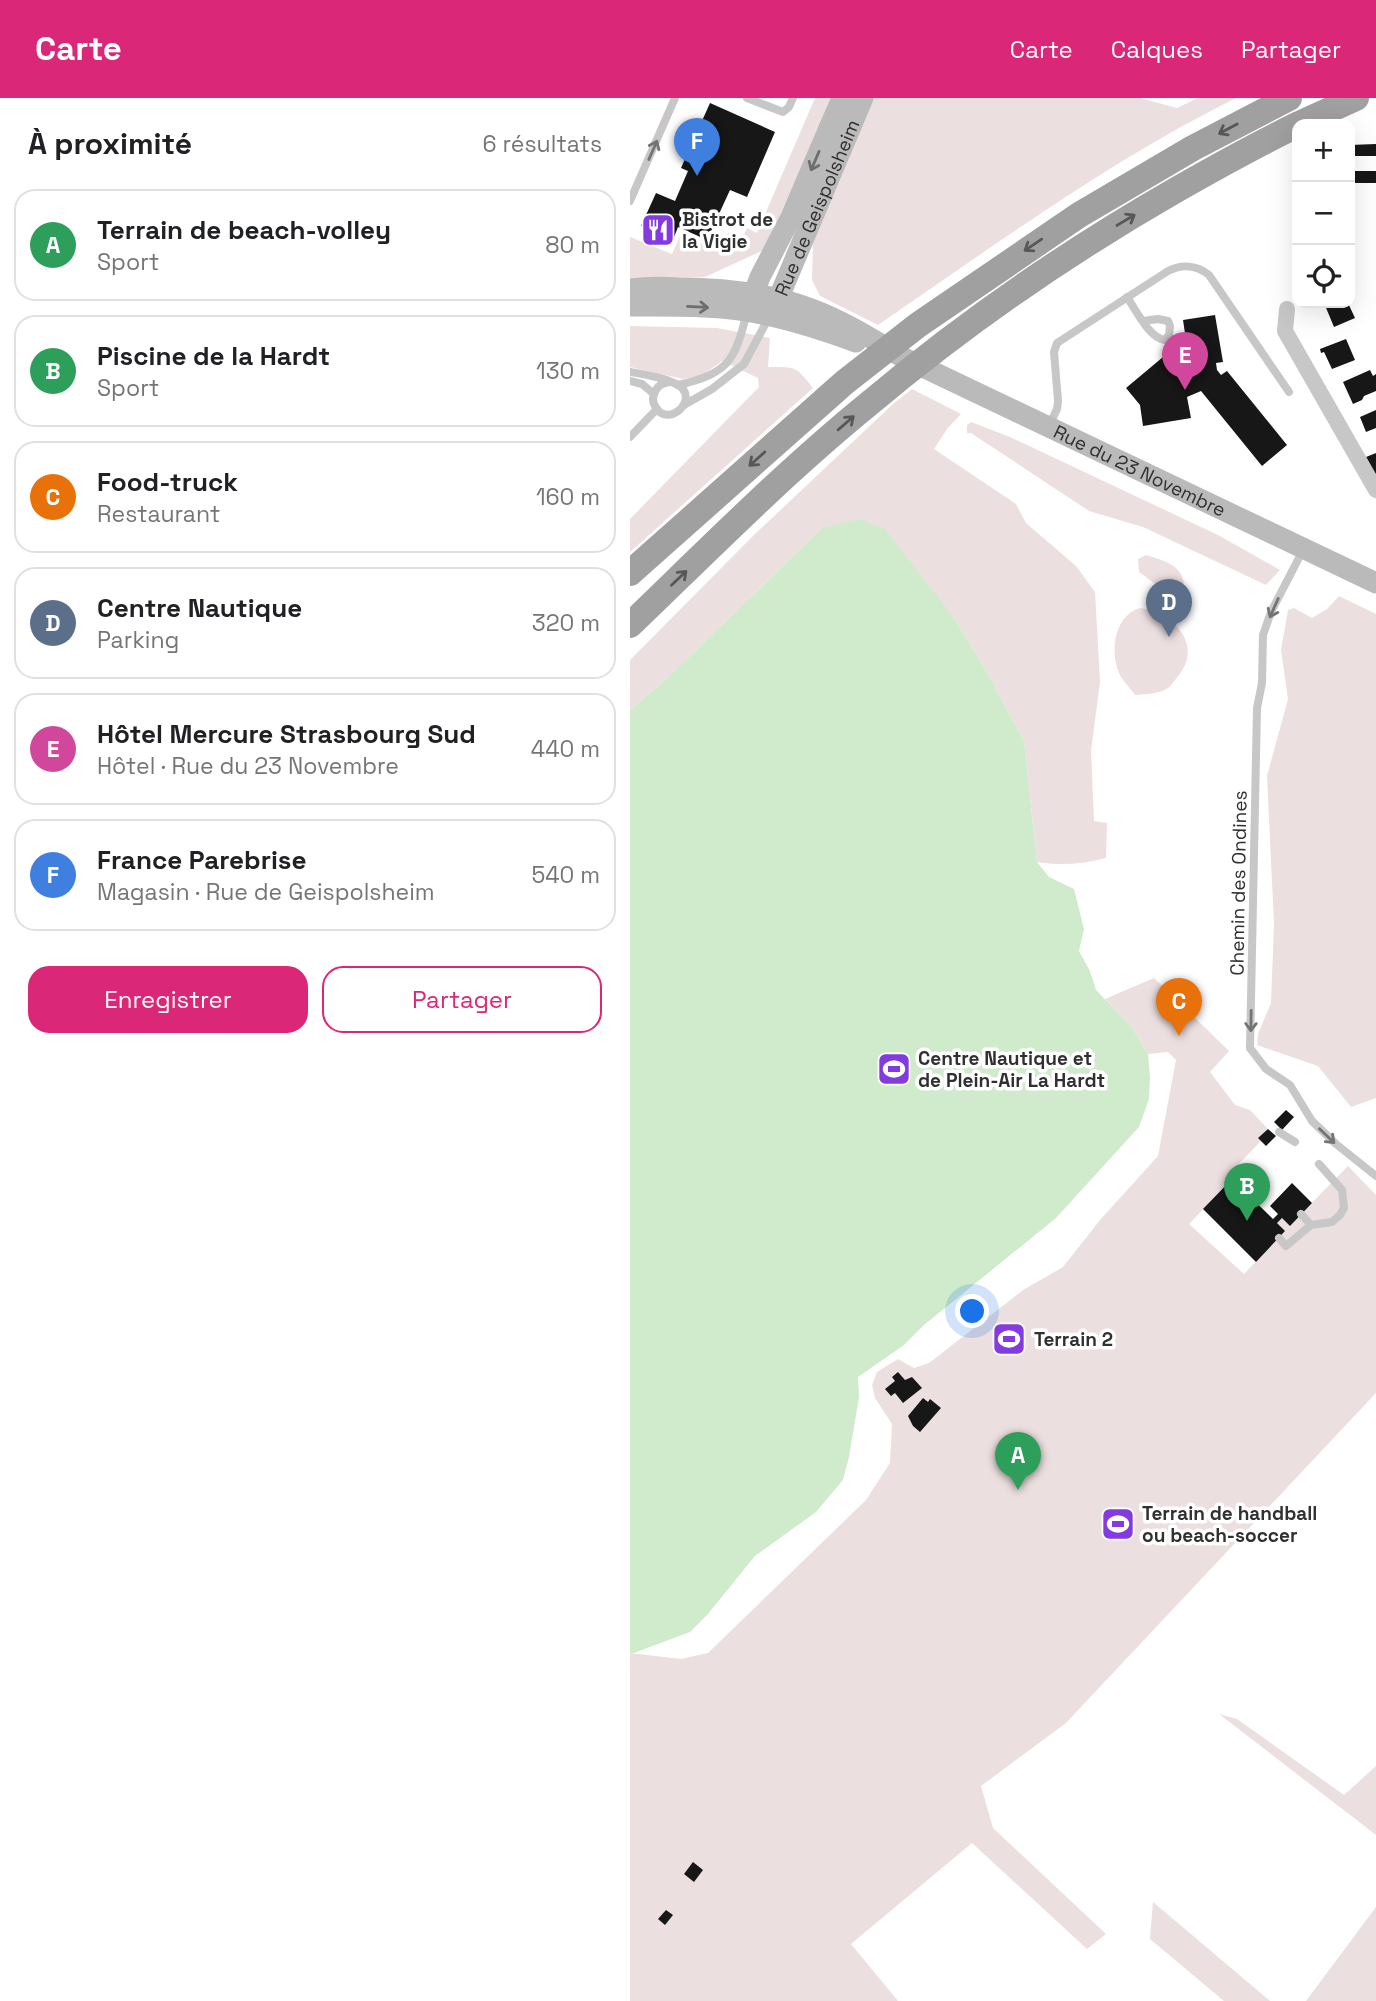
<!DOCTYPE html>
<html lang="fr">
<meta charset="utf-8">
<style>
:root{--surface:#fff;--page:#f2f2f2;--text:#202124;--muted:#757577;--line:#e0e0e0;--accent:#db2777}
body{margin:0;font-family:"Space Grotesk",sans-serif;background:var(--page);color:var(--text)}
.controls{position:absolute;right:21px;top:21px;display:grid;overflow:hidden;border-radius:14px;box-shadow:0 7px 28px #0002}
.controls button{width:63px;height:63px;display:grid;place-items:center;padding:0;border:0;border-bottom:2px solid var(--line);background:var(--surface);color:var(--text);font:35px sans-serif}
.you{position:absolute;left:343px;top:1214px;width:24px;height:24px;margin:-18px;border:5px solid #fff;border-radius:50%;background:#1a73e8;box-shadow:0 0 0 10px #1a73e833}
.badge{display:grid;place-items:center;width:46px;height:46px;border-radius:50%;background:var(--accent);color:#fff;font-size:23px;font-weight:700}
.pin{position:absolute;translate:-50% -58px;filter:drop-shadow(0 2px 4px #0008)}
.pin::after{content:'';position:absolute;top:37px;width:24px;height:21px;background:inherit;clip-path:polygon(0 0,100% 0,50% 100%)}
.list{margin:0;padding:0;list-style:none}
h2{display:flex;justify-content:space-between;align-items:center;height:91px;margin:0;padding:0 28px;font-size:30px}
h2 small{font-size:23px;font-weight:400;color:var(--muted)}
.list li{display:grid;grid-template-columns:46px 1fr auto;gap:21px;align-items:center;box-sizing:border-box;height:112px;margin:0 14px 14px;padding:0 14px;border:2px solid var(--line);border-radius:21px}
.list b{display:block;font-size:26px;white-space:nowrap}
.list p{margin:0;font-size:23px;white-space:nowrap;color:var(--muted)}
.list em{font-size:23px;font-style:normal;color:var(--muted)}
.actions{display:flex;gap:14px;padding:21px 28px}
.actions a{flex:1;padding:16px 0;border:2px solid var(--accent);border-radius:21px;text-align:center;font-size:24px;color:var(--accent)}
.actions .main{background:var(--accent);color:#fff}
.icon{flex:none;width:38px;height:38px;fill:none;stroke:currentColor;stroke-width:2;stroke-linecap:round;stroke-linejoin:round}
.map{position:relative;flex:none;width:746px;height:1903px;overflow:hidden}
header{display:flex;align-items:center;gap:42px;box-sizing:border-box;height:98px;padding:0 35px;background:var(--accent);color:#fff}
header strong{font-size:33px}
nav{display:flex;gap:38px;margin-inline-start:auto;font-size:24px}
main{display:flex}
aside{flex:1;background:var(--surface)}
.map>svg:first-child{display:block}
.green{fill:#ecdfdf}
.water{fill:#cfebcc}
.building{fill:#171717}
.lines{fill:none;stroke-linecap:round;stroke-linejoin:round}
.service{stroke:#c7c7c7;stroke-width:8}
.minor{stroke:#c7c7c7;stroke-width:16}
.secondary{stroke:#bababa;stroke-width:21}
.trunk{stroke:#a0a0a0;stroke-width:26}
.oneway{stroke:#575757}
.oneway2{stroke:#747474}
.oneway3{stroke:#6e6e6e}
.labels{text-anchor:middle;stroke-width:7;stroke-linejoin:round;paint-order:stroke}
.street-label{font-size:19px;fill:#303030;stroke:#fff}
.poi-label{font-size:19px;font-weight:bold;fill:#303030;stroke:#fff;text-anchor:start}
</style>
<header>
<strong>Carte</strong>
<nav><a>Carte</a><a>Calques</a><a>Partager</a></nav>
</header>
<main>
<aside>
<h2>À proximité<small>6 résultats</small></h2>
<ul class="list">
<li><span class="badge" style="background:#2e9e5b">A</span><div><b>Terrain de beach-volley</b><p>Sport</p></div><em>80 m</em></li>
<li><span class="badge" style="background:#2e9e5b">B</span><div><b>Piscine de la Hardt</b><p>Sport</p></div><em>130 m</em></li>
<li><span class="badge" style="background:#e8710a">C</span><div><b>Food-truck</b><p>Restaurant</p></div><em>160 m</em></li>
<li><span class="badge" style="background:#5c6f8a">D</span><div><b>Centre Nautique</b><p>Parking</p></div><em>320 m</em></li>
<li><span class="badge" style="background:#d1479c">E</span><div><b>Hôtel Mercure Strasbourg Sud</b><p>Hôtel · Rue du 23 Novembre</p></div><em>440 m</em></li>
<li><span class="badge" style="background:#3f7fe0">F</span><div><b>France Parebrise</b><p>Magasin · Rue de Geispolsheim</p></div><em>540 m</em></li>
</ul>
<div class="actions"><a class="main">Enregistrer</a><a>Partager</a></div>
</aside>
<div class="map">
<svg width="746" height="1903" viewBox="0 0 746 1903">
<rect width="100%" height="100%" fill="#fff"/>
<!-- green -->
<g class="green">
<path d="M185,0h19l-70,152 -59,27 -75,3v-43l42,17 9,-20 28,13 4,-8 7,-1 9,-5 13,6 5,-11 10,5z"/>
<path d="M240,0h270l37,10 21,-10h38c-127,63 -241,147 -358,227l-58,-29 -8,-16 1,-38z"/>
<path d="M0,228l87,2 53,10 -2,29c28,0 28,-1 45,21l-183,164v-33l129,-132 -1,-9 -36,-17 -21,15 -18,3 -53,-12z"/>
<path d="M282,291l49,25 -14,15 -13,20 82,55 10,19 50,43 19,26 5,90 -9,69 3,70 13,2 -1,35c-22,6 -46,8 -69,4l-13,-121 -40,-74 -30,-49 -132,-90 -158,153 -34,29v-50l125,-126 138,-130z"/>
<path d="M341,324l39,15 208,98 62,35 -14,15 -123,-58 -54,-16 -118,-78h-4v-8z"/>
<path d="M516,457c17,6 34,8 38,28l-6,5 -24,-5 -15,-11 -1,-13z"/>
<path d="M709,498l37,18v484l-25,9 -33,-41 -61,-21 1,-11 13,-31 3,-79 -7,-148 21,-77 -7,-49 7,-40 6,-2 18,10 15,-9z"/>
<path d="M510,510c32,4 64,36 39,67 -3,3 -7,10 -11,13 -8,6 -23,6 -33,7 -4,-6 -10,-12 -14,-18 -12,-22 -8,-61 19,-69z"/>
<path d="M524,880l75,73 -19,21 25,33 15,5 18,19 -10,9 3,3 -31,32 2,6 -43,45 55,50 41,-43 -8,-8 5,-5 8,7 58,-59 28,29v198l-310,330 -85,63 12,42 113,106 -19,15 -115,-106 -121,101 47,57h-268v-348l51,6 27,-6 158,-153 24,-37 2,-39 -17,-26 -3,-13 5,-13 21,-13 16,9 15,-5 94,-73 40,-23 37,-47 58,-64 18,-96 -8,-8 -20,2 -17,-28 -26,-27z"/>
<path d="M589,1616l18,5 107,76 32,-29v69z"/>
<path d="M523,1804l117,99h-46l-74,-62z"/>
<path d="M746,1809v94h-70z"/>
</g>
<!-- water -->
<path class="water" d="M229,421l25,9 70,90 30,49 40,74 13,121 12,15 25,12 10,40 -5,22 11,20 6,19 35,36 17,28 2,23 -1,22 -10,28 -83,91 -132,107 -20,20 -46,32 1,20 -10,60 -6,23 -27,32 -61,44 -48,59 -17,17 -56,21h-4v-943l34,-29 158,-153z"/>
<!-- building -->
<g class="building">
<path d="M80,5l65,29 -28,65 -17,-7 -23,50 -29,-13 -5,13 -32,-14 15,-33 19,8 13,-30 -7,-3z"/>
<path d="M746,46v12h-26v-11z"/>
<rect x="720" y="73" width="26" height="12"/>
<path d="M694,205h24l7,15 -21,9z"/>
<path d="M585,217l8,47 -7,1 1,7 4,5 6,-4 60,74 -25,21 -61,-75 -14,6 4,21 -48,8 -3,-21 -14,-17 37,-31 13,16 3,-1 -11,-13 5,-3 12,14 5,-3 -7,-47z"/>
<path d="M716,241l9,21 -23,9 -8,-17 -3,1 -1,-4z"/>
<path d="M740,272l3,6 3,-2v17l-12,5 -2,4 -9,4 -10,-22z"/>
<path d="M746,312v18l-10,4 -6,-15z"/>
<path d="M746,355v25l-10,-21z"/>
<path d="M656,1012l8,7 -12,13 -8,-8z"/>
<path d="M638,1031l8,7 -10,10 -8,-8z"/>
<path d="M602,1081l41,40 5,-5 -8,-8 22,-23 20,20 -22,23 -8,-8 -5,5 8,8 -29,31 -53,-53z"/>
<path d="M268,1274l7,8 7,-3 10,11 -19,15 -8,-10 -4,3 -6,-7 10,-8 -3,-4z"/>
<path d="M293,1300l5,4 2,-3 11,9 -21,24 -7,-6 -5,-10z"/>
<path d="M63,1764l10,8 -9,12 -10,-8z"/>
<path d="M36,1812l7,5 -8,10 -7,-6z"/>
</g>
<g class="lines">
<!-- service -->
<g class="service">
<path d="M117,0l36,14 6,-5 4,-9"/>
<path d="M0,103l45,-103"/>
<path d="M497,199c9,13 22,41 38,43l4,-5 1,-9 -2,-5 -10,-2 -15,2"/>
<path d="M0,274c13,2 36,6 48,13 23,14 -11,45 -23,21 -3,-5 -2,-11 1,-16 3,-6 8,-7 14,-8"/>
<path d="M0,283l12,3 12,10"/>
<path d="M48,287c52,-12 57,-25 69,-73"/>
<path d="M54,307l28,-16 32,-25 25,-47"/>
<path d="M419,328l8,-17 1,-8 -4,-49 3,-9 111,-72c14,-7 29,-6 41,4l80,117"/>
<path d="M0,339l27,-28"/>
<path d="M673,452l-32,62 -8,23 -1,48 -5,25 -7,340 16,21 24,16 22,36 24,23 40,32"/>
<path d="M649,1034l16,10"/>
<path d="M671,1116l10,11 21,-3 8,-7 4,-7 -2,-18 -23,-26"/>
<path d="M649,1140l7,8 25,-21"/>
</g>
<!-- minor -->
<path class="minor" d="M657,211l-2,22 91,159"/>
<!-- secondary -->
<g class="secondary">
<path id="s1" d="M0,191c16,-2 32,-2 48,-1 47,0 93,5 136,22 32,12 61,31 90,48l472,225"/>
<path d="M0,208c38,0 77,-1 115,5 38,6 75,18 111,31"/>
<path d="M119,208l11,-29 31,-60 51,-119"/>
<path id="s2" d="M144,211l89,-211"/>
</g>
<!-- trunk -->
<g class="trunk">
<path d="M669,26l57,-26"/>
<path d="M0,475l215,-191 73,-57 161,-110 114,-67 96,-50"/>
<path d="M0,527c79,-76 156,-154 241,-223 95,-80 197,-150 305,-212 40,-23 80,-45 121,-65"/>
</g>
</g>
<!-- one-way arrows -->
<defs><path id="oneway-shaft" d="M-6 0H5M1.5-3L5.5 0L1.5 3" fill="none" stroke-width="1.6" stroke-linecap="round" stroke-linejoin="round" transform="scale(1.75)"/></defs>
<g class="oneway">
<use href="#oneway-shaft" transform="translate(598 31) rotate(152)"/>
<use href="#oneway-shaft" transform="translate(496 122) rotate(-31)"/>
<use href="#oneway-shaft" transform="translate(403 147) rotate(146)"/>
<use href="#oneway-shaft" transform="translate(216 325) rotate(-41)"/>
<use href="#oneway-shaft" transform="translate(127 361) rotate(138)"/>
<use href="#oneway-shaft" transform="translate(49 480) rotate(-44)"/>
</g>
<g class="oneway2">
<use href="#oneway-shaft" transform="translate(23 52) rotate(-66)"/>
<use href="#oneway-shaft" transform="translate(644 510) rotate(114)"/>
<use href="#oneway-shaft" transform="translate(621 923) rotate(91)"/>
<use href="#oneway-shaft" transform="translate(697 1038) rotate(44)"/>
</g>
<g class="oneway3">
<use href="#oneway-shaft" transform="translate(185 63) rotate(113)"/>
<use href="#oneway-shaft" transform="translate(68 209) rotate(3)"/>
</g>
<!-- icons -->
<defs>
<symbol id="restaurant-square" viewBox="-11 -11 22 22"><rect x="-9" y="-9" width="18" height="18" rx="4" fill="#833bdf" stroke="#fff"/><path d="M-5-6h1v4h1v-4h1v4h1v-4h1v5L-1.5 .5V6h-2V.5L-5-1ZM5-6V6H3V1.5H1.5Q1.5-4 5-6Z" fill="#fff"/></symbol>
<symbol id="stadium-square" viewBox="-11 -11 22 22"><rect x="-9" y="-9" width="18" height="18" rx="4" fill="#833bdf" stroke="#fff"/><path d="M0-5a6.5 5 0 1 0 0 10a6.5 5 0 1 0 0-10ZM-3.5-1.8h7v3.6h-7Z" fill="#fff"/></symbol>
</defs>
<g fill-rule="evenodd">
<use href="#restaurant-square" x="9" y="113" width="38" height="38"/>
<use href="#stadium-square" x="245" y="952" width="38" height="38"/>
<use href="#stadium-square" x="360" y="1222" width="38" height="38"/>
<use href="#stadium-square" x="469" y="1407" width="38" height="38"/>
</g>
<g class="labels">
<!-- street labels -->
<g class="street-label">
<text dy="7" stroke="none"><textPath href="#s2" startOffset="110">Rue de Geispolsheim</textPath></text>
<text dy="7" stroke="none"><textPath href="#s1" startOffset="550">Rue du 23 Novembre</textPath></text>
<text transform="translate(608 785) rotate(-89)" y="7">Chemin des Ondines</text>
</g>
<!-- poi labels -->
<g class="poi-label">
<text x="52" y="128">Bistrot de<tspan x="52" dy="22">la Vigie</tspan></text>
<text x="288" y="967">Centre Nautique et<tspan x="288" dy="22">de Plein-Air La Hardt</tspan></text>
<text x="404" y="1248">Terrain 2</text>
<text x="512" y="1422">Terrain de handball<tspan x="512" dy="22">ou beach-soccer</tspan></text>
</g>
</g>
</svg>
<div class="controls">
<button>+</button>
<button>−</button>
<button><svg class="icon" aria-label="locate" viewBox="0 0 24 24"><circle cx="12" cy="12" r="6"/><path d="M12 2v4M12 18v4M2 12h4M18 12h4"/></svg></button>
</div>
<div class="you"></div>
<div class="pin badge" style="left:388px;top:1392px;background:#2e9e5b">A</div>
<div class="pin badge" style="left:617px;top:1123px;background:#2e9e5b">B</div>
<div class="pin badge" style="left:549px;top:938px;background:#e8710a">C</div>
<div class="pin badge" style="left:539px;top:539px;background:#5c6f8a">D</div>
<div class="pin badge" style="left:555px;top:292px;background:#d1479c">E</div>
<div class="pin badge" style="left:67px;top:78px;background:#3f7fe0">F</div>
</div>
</main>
